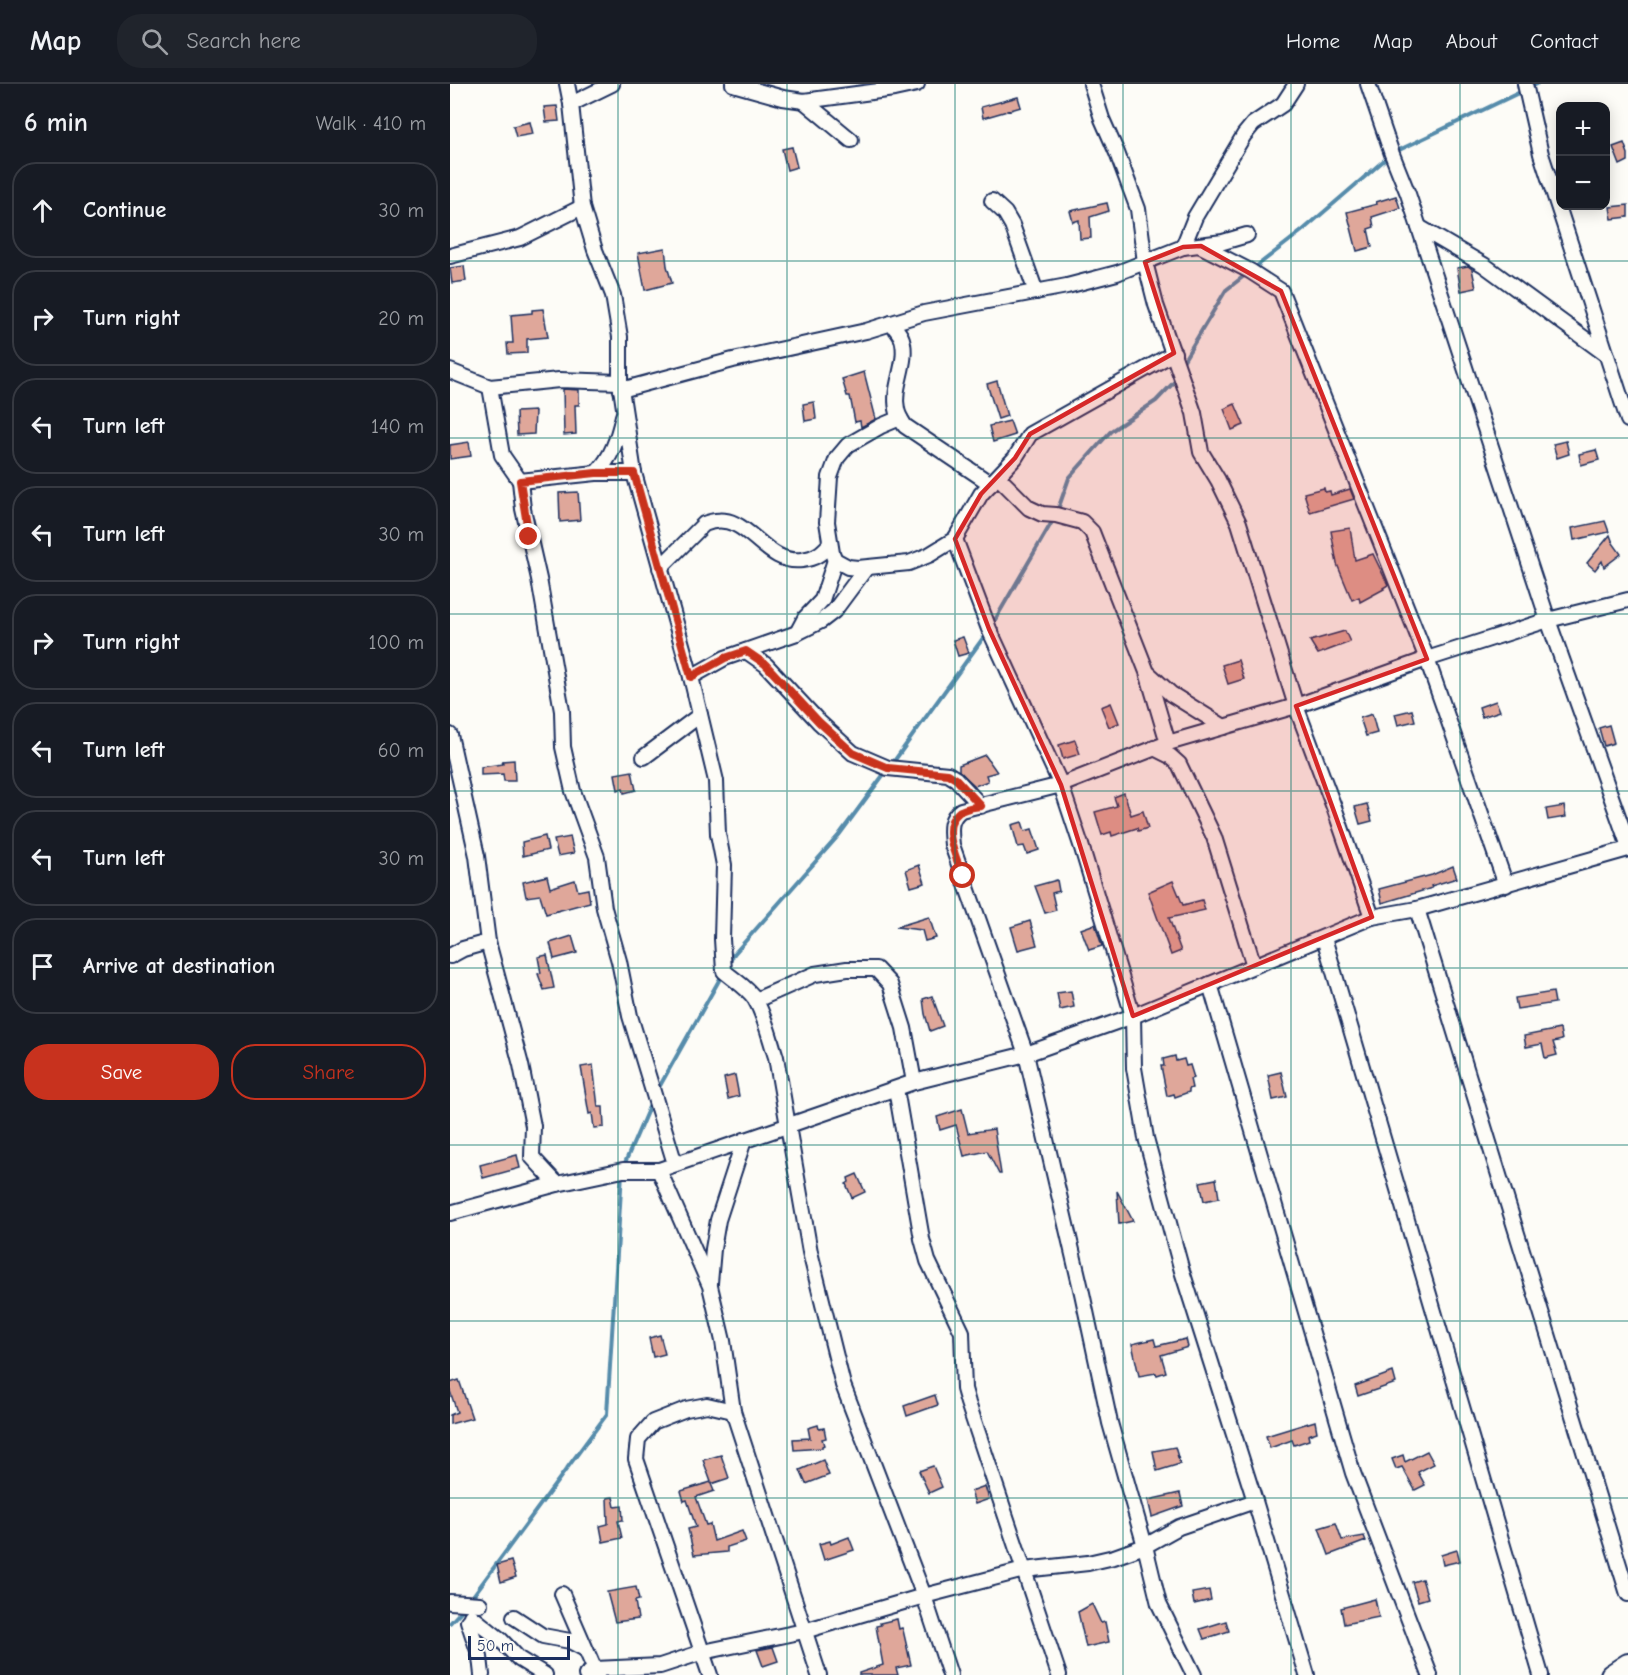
<!DOCTYPE html>
<meta charset="utf-8">
<style>
:root{--surface:#171b24;--page:#20242c;--text:#f1f3f6;--muted:#9ea1a6;--line:#363941;--accent:#c8321e}
body{margin:0;font-family:"Comic Neue",sans-serif;background:var(--page);color:var(--text)}
.controls{position:absolute;right:18px;top:18px;display:grid;overflow:hidden;border-radius:12px;box-shadow:0 3px 15px #0003}
.controls button{width:54px;height:54px;display:grid;place-items:center;padding:0;border:0;border-bottom:2px solid var(--line);background:var(--surface);color:var(--text);font:30px sans-serif}
.scale{position:absolute;left:18px;bottom:15px;width:102px;box-sizing:border-box;padding-left:6px;border:3px solid #1b2f5e;border-top:0;font-size:16px;line-height:21px;white-space:nowrap;color:#1b2f5e;-webkit-text-stroke:4px #fdfcf7;paint-order:stroke}
.stop{position:absolute;width:18px;height:18px;margin:-14px;border:4px solid #c8321e;border-radius:50%;background:#fff}
.stop.end{background:#c8321e;border-color:#fff;box-shadow:0 2px 6px #0008}
.list{margin:0;padding:0;list-style:none}
h2{display:flex;justify-content:space-between;align-items:center;height:78px;margin:0;padding:0 24px;font-size:26px}
h2 small{font-size:20px;font-weight:400;color:var(--muted)}
.list li{display:grid;grid-template-columns:39px 1fr auto;gap:18px;align-items:center;box-sizing:border-box;height:96px;margin:0 12px 12px;padding:0 12px;border:2px solid var(--line);border-radius:24px}
.list b{display:block;font-size:22px;white-space:nowrap}
.list em{font-size:20px;font-style:normal;color:var(--muted)}
.actions{display:flex;gap:12px;padding:18px 24px}
.actions a{flex:1;padding:14px 0;border:2px solid var(--accent);border-radius:24px;text-align:center;font-size:21px;color:var(--accent)}
.actions .main{background:var(--accent);color:#fff}
.icon{flex:none;width:33px;height:33px;fill:none;stroke:currentColor;stroke-width:2;stroke-linecap:round;stroke-linejoin:round}
.map{position:relative;flex:none;width:1178px;height:1591px;overflow:hidden}
header{display:flex;align-items:center;gap:36px;box-sizing:border-box;height:84px;padding:0 30px;background:var(--surface);border-bottom:2px solid var(--line)}
header strong{font-size:28px}
nav{display:flex;gap:33px;margin-inline-start:auto;font-size:21px}
.search{width:420px;height:54px;background:var(--page);display:flex;align-items:center;gap:15px;box-sizing:border-box;padding:0 21px;border-radius:24px;color:var(--muted);font-size:22px}
main{display:flex}
aside{flex:1;background:var(--surface)}
.map>svg:first-child{display:block}
.lines{fill:none;stroke-linecap:round;stroke-linejoin:round}
.stream{stroke:#578cab;stroke-width:4}
.building{fill:#dfa79a;stroke:#1b2f5e;stroke-width:1.5}
.minor-casing{stroke:#1b2f5e;stroke-width:18}
.secondary-casing{stroke:#1b2f5e;stroke-width:24}
.minor{stroke:#fdfcf7;stroke-width:14}
.secondary{stroke:#fdfcf7;stroke-width:20}
.route{stroke:#c8321e;stroke-width:8}
.marked{fill:#d62828;fill-opacity:0.2;stroke:#d62828;stroke-width:4.5;stroke-linejoin:round}
.grid{fill:none;stroke:#0f766e;stroke-width:1.5;stroke-opacity:0.55}
</style>
<header>
<strong>Map</strong>
<div class="search"><svg class="icon" aria-label="search" viewBox="0 0 24 24"><circle cx="10" cy="10" r="6"/><path d="M15 15l6 6"/></svg>Search here</div>
<nav><a>Home</a><a>Map</a><a>About</a><a>Contact</a></nav>
</header>
<main>
<aside>
<h2>6 min<small>Walk · 410 m</small></h2>
<ul class="list">
<li><svg class="icon" aria-label="ahead" viewBox="0 0 24 24"><path d="M12 20V5M6 11l6-6 6 6"/></svg><div><b>Continue</b></div><em>30 m</em></li>
<li><svg class="icon" aria-label="right" viewBox="0 0 24 24"><path d="M7 20v-9h11M14 6l5 5-5 5"/></svg><div><b>Turn right</b></div><em>20 m</em></li>
<li><svg class="icon" aria-label="left" viewBox="0 0 24 24"><path d="M17 20v-9H6M10 6l-5 5 5 5"/></svg><div><b>Turn left</b></div><em>140 m</em></li>
<li><svg class="icon" aria-label="left" viewBox="0 0 24 24"><path d="M17 20v-9H6M10 6l-5 5 5 5"/></svg><div><b>Turn left</b></div><em>30 m</em></li>
<li><svg class="icon" aria-label="right" viewBox="0 0 24 24"><path d="M7 20v-9h11M14 6l5 5-5 5"/></svg><div><b>Turn right</b></div><em>100 m</em></li>
<li><svg class="icon" aria-label="left" viewBox="0 0 24 24"><path d="M17 20v-9H6M10 6l-5 5 5 5"/></svg><div><b>Turn left</b></div><em>60 m</em></li>
<li><svg class="icon" aria-label="left" viewBox="0 0 24 24"><path d="M17 20v-9H6M10 6l-5 5 5 5"/></svg><div><b>Turn left</b></div><em>30 m</em></li>
<li><svg class="icon" aria-label="arrive" viewBox="0 0 24 24"><path d="M6 21V4h12l-3 4 3 4H6"/></svg><div><b>Arrive at destination</b></div></li>
</ul>
<div class="actions"><a class="main">Save</a><a>Share</a></div>
</aside>
<div class="map">
<svg width="1178" height="1591" viewBox="0 0 1178 1591">
<rect width="100%" height="100%" fill="#fdfcf7"/>
<filter id="ink" filterUnits="userSpaceOnUse"><feTurbulence type="fractalNoise" baseFrequency=".0167" numOctaves="2"/><feDisplacementMap in="SourceGraphic" scale="12" xChannelSelector="R" yChannelSelector="G"/><feConvolveMatrix kernelMatrix="1 2 1 2 8 2 1 2 1" color-interpolation-filters="sRGB"/></filter>
<g filter="url(#ink)">
<g class="lines">
<!-- stream -->
<g class="stream">
<path d="M945,68l142,-68"/>
<path d="M731,281l45,-75 77,-60 86,-74"/>
<path d="M542,541l64,-110 13,-37 42,-47 45,-30 23,-24"/>
<path d="M442,680l94,-130"/>
<path d="M279,879l5,-9 105,-119 48,-65"/>
<path d="M207,1007l65,-116"/>
<path d="M174,1081l28,-65"/>
<path d="M20,1516l137,-186 15,-241"/>
<path d="M0,1539l16,-17"/>
</g>
</g>
<!-- building -->
<g class="building">
<path d="M568,13l3,10 -38,11 -2,-11z"/>
<path d="M107,22l2,15 -13,1 -2,-15z"/>
<path d="M80,38l3,12 -17,3 -3,-11z"/>
<path d="M1174,59l4,11v7l-8,4 -7,-18z"/>
<path d="M342,63l5,20 -10,3 -5,-21z"/>
<path d="M946,112l4,12 -28,9 2,10 -6,2 4,18 -15,4 -10,-39 30,-8 -1,-2z"/>
<path d="M657,119l2,8 -19,6 1,21 -11,1 -1,-19 -6,2 -3,-11z"/>
<path d="M1178,121v12l-16,2 -2,-12z"/>
<path d="M215,164l2,18 5,17 -27,7 -7,-37z"/>
<path d="M14,182l2,15 -14,2 -2,-15z"/>
<path d="M1018,182l4,3 4,19 -15,3 -4,-23z"/>
<path d="M93,225l5,28 -21,2v14l-19,1 -1,-11h6l-2,-28 21,-2v-3z"/>
<path d="M414,288l12,47 -15,8 -1,-6 -5,1 -5,-26h-3l-5,-17z"/>
<path d="M547,297l10,35 -9,3 -11,-35z"/>
<path d="M113,305l16,1v15h-4l1,29 -12,1z"/>
<path d="M364,318l2,17 -11,2 -2,-17z"/>
<path d="M785,320l9,21 -12,5 -8,-21z"/>
<path d="M85,327l-1,23 -17,1 -1,-23z"/>
<path d="M560,337l5,14 -22,7 -4,-16z"/>
<path d="M1116,357l3,13 -12,4 -4,-14z"/>
<path d="M19,358l2,14 -21,3v-14z"/>
<path d="M1146,366l3,10 -18,5 -2,-11z"/>
<path d="M874,404l1,4 5,-1 1,4 19,-6 4,10 -44,13 -6,-19z"/>
<path d="M128,408l2,28 -20,2 -1,-29z"/>
<path d="M1155,437l4,11 -35,8 -2,-12z"/>
<path d="M900,444l5,32 18,-6 15,31 -5,3 1,1 -24,13 -1,-5 -7,3 -15,-36 -6,-33z"/>
<path d="M1160,451l3,8 8,11 -17,13 -2,-6 -7,9 -8,-7z"/>
<path d="M895,547l5,11 -32,12 -8,-13z"/>
<path d="M513,553l6,16 -11,3 -5,-16z"/>
<path d="M788,576l6,19 -16,5 -6,-19z"/>
<path d="M1046,617l4,10 -18,6 -3,-10z"/>
<path d="M661,619l8,20 -10,4 -8,-20z"/>
<path d="M962,626l3,11 -17,4 -3,-11z"/>
<path d="M922,630l5,19 -11,3 -6,-18z"/>
<path d="M1159,641l5,18 -10,3 -5,-18z"/>
<path d="M625,656l5,14 -17,5 -4,-14z"/>
<path d="M535,671l12,17 -11,3 2,6 -13,5 -16,-15v-6z"/>
<path d="M64,676l1,21h-11l-1,-7 -22,1v-8l22,-3 -1,-3z"/>
<path d="M182,687l4,19 -12,3 -1,-5 -5,2 -3,-16z"/>
<path d="M674,709l7,22 12,-4 5,17 -10,3 -1,-3 -25,8 -1,-4 -9,3 -7,-23 22,-6 -3,-9z"/>
<path d="M917,720l5,17 -12,3 -5,-17z"/>
<path d="M1114,722l2,11 -18,3 -2,-11z"/>
<path d="M572,738l3,9 7,-2 7,21 -12,4 -3,-8 -6,1 -6,-22z"/>
<path d="M95,752l3,14 -25,6 -1,-14z"/>
<path d="M120,753l4,16 -16,3 -4,-16z"/>
<path d="M469,781l6,18 -14,4 -5,-17z"/>
<path d="M1003,782l4,12 -26,8 1,2 -50,15 -3,-14 53,-14z"/>
<path d="M97,792l3,12 25,-8 3,11 10,-2 2,13 -44,12 -6,-19 -14,2 -3,-15z"/>
<path d="M607,796l2,11 -7,2 4,17 -11,3 -10,-27z"/>
<path d="M723,797l10,24 19,-5 3,10 -36,8 12,33 -10,4 -23,-63z"/>
<path d="M479,833l7,21 -11,3 -3,-11 -26,-3z"/>
<path d="M580,837l7,24 -19,5 -7,-23z"/>
<path d="M645,840l7,22 -13,4 -8,-21z"/>
<path d="M122,852l5,17 -23,6 -4,-16z"/>
<path d="M97,871l7,33 -10,2 -6,-16 3,-1 -3,-16z"/>
<path d="M621,907l3,16 -14,3 -3,-17z"/>
<path d="M1103,908l2,11 -38,6 -2,-11z"/>
<path d="M482,912l11,30 -13,5 -5,-17 -2,-15z"/>
<path d="M1110,945l2,11 -9,2 4,13 -12,3 -3,-14 -16,3 -2,-11z"/>
<path d="M725,972l1,5 8,-2 2,7 4,-1 4,13 -4,1 2,9 -3,1v3l-14,5 -1,-3 -7,2 -6,-30h3l-1,-7z"/>
<path d="M143,981l5,42h5l1,20 -10,1 -2,-15 -3,1 -8,-47z"/>
<path d="M831,988l6,25 -14,3 -5,-25z"/>
<path d="M285,991l4,21 -11,3 -4,-21z"/>
<path d="M512,1025l6,24 26,-4 7,45h-2l-12,-23 -23,5 -8,-31 -16,5 -3,-13z"/>
<path d="M67,1071l3,13 -37,10 -3,-13z"/>
<path d="M407,1090l8,18 -13,6 -6,-14 3,-2 -1,-4z"/>
<path d="M766,1095l3,19 -15,3 -4,-19z"/>
<path d="M667,1107l16,30 -14,3z"/>
<path d="M210,1251l5,19 -12,3 -4,-19z"/>
<path d="M704,1255l2,7 30,-7 2,8 -27,8 5,17 -9,3 -1,-2 -17,3 -7,-32z"/>
<path d="M943,1288l3,11 -38,13 -3,-10z"/>
<path d="M9,1296l13,38 -22,6v-9l7,-3 -7,-21v-8z"/>
<path d="M485,1311l3,10 -31,11 -3,-10z"/>
<path d="M865,1337l2,11 -9,3 1,5 -15,5 -2,-5 -22,8 -4,-12z"/>
<path d="M368,1341l1,4 5,-1 2,10 -4,1 2,6 -2,1v2l-28,2 -1,-11 17,-1 -2,-10z"/>
<path d="M725,1363l5,17 -23,7 -4,-20z"/>
<path d="M977,1367l7,13 -16,8 7,13 -10,5 -13,-23 -6,2 -4,-10 11,-4 2,7z"/>
<path d="M271,1371l8,23 -18,6 3,7 -18,6 10,28 4,-1 4,17 28,-10 4,10 -19,6v5l-33,3 -6,-26 8,-2 -9,-27 -3,1 -3,-10 30,-9 -8,-22z"/>
<path d="M373,1376l6,15 -23,9 -6,-14z"/>
<path d="M483,1382l9,21 -13,6 -10,-22z"/>
<path d="M535,1402l4,13 -14,5 -4,-13z"/>
<path d="M730,1409l3,13 -31,11 -4,-17z"/>
<path d="M163,1413l2,10 7,-1 1,14 -5,1 4,17 -19,4 -3,-16 8,-2 -1,-26z"/>
<path d="M886,1439l6,17 22,-4 2,5 -37,14 -10,-27z"/>
<path d="M399,1453l5,13 -30,10 -5,-16 11,-3 1,3z"/>
<path d="M1007,1466l3,11 -17,4 -2,-10z"/>
<path d="M61,1477l5,16 -15,5 -4,-17z"/>
<path d="M972,1495l6,19 -10,3 -6,-19z"/>
<path d="M186,1503l3,13 -4,1 3,18 -23,3 -8,-30z"/>
<path d="M759,1506l2,10 -17,4 -2,-11z"/>
<path d="M925,1515l4,18 -35,7 -3,-16z"/>
<path d="M642,1520l9,19 4,-1 4,20 -23,5 -8,-35z"/>
<path d="M447,1535l2,10 3,-1 1,2 8,35 -15,3 2,7h-39v-2l24,-8 -7,-39 5,-1 -1,-2z"/>
<path d="M776,1537l3,10 -25,8 -4,-10z"/>
<path d="M323,1563l5,14 -15,5 -6,-16z"/>
</g>
<g class="lines">
<defs>
<g id="minor">
<path d="M117,0l4,20 11,103 13,43 18,45 7,42v45l14,91 57,204 25,104 2,53 6,31 -2,74 2,32c10,9 24,17 31,28 10,17 15,40 21,58l34,195 33,133 81,211 26,79"/>
<path d="M283,0l50,14 21,3 90,-12 23,-5"/>
<path d="M641,0l11,35 15,34 21,56 7,53 11,43 38,108 7,39 17,28 21,43 57,183 39,104 37,107"/>
<path d="M918,0l24,70 16,40 140,426 80,224"/>
<path d="M1075,0l16,70 87,266"/>
<path d="M354,17l47,39"/>
<path d="M121,20l41,-20"/>
<path d="M542,117l13,12 7,12 24,67"/>
<path d="M969,143l65,38 123,90"/>
<path d="M751,162l49,25 31,20 146,368 79,226"/>
<path d="M733,163l12,-30 49,-82 9,-11 30,-20 13,-20"/>
<path d="M0,172l70,-18 62,-31"/>
<path d="M441,239c4,5 9,10 11,16 7,23 -10,47 -5,70 1,7 5,12 8,17l86,58"/>
<path d="M0,287l40,16 69,-7 61,2"/>
<path d="M40,303l12,68 18,26 76,-8h38"/>
<path d="M171,306l112,-30 133,-29 58,-18 143,-27 50,-13 66,-26 40,-5 24,-7"/>
<path d="M450,334l-19,8 -33,19 -11,13 -7,19 -3,45 5,31 3,7 13,7 10,1 51,-5 20,-8 26,-16 26,-45 34,-36 15,-24 144,-81"/>
<path d="M146,389c16,-15 22,-36 27,-57"/>
<path d="M548,393l31,31 13,6 14,1 26,7 10,10 55,140 21,71"/>
<path d="M70,397l3,28 16,70 23,132 1,36 10,44 24,66 7,51 15,53 11,55 45,148"/>
<path d="M505,455l34,90 72,156 20,60 52,171 1,52 12,70 36,133 73,230 52,174"/>
<path d="M210,484l44,-44c9,-4 21,-5 31,0 23,11 38,40 67,36 13,-2 19,-6 27,-15"/>
<path d="M347,549l8,-15 17,-18 13,-40"/>
<path d="M296,567l20,14 53,57 34,31 35,15 60,6 8,5 25,27"/>
<path d="M699,590l22,20 53,33"/>
<path d="M241,593l34,-19 72,-25 24,-12 13,-10 32,-43"/>
<path d="M0,651l27,121 11,86 33,123 12,61 -1,31 25,27"/>
<path d="M704,664l16,8 9,8 35,73 40,129"/>
<path d="M194,673l56,-42"/>
<path d="M967,825l211,685"/>
<path d="M874,854l217,737"/>
<path d="M0,872l13,-7 25,-7"/>
<path d="M760,900l143,489 77,202"/>
<path d="M306,916l59,-26 32,-5h29l14,15 14,44 10,54"/>
<path d="M446,1005l26,150 6,22 34,71 2,57 4,14 91,272"/>
<path d="M209,1086l51,116 13,55 10,70 86,264"/>
<path d="M0,1129l107,-29 66,-14h36l255,-88 112,-28 107,-38 239,-99 45,-8 211,-60"/>
<path d="M260,1199l3,-34 5,-29 26,-80"/>
<path d="M112,1510l35,81"/>
<path d="M0,1518l30,2"/>
<path d="M21,1532l30,24 18,19 26,16"/>
<path d="M64,1533l29,19 27,5 15,8"/>
<path d="M18,1537l12,36 2,18"/>
<path d="M136,1591l9,-6 65,-3 43,-14 101,-21 120,-35 100,-26 64,-7 26,-6 31,-11 34,-19 76,-26"/>
<path d="M260,1591l-74,-216 2,-20 15,-17 33,-13 21,-4 26,6"/>
<path d="M744,1591l-35,-71 -14,-58 -35,-123 -28,-130 -56,-239 -74,-209c-1,-13 -4,-26 9,-35l100,-25 107,-42 128,-37 131,-47 121,-39 80,-20"/>
</g>
<path id="secondary" d="M1161,1591l17,-11"/>
</defs>
<!-- minor casing -->
<use href="#minor" class="minor-casing"/>
<!-- secondary casing -->
<use href="#secondary" class="secondary-casing"/>
<!-- minor -->
<use href="#minor" class="minor"/>
<!-- secondary -->
<use href="#secondary" class="secondary"/>
</g>
</g>
<g class="lines" filter="url(#ink)">
<!-- route -->
<path class="route" d="M79,453l-9,-56 76,-8h38l57,204 34,-19 21,-7 19,13 54,58 34,31 35,15 60,6 8,5 25,27c-7,1 -18,2 -23,7 -18,14 -1,46 5,63"/>
</g>
<!-- marked area -->
<path class="marked" d="M751,162l80,45 146,368 -131,47 76,211 -239,99 -72,-231 -72,-156 -34,-90 26,-45 34,-36 15,-24 144,-81 -29,-91 38,-15z"/>
<!-- grid -->
<path class="grid" d="M168,0v1591M337,0v1591M505,0v1591M673,0v1591M841,0v1591M1010,0v1591M0,177h1178M0,354h1178M0,530h1178M0,707h1178M0,884h1178M0,1061h1178M0,1237h1178M0,1414h1178"/>
</svg>
<div class="controls">
<button>+</button>
<button>−</button>
</div>
<div class="scale">50 m</div>
<div class="stop" style="left:513px;top:792px"></div>
<div class="stop end" style="left:79px;top:453px"></div>
</div>
</main>
